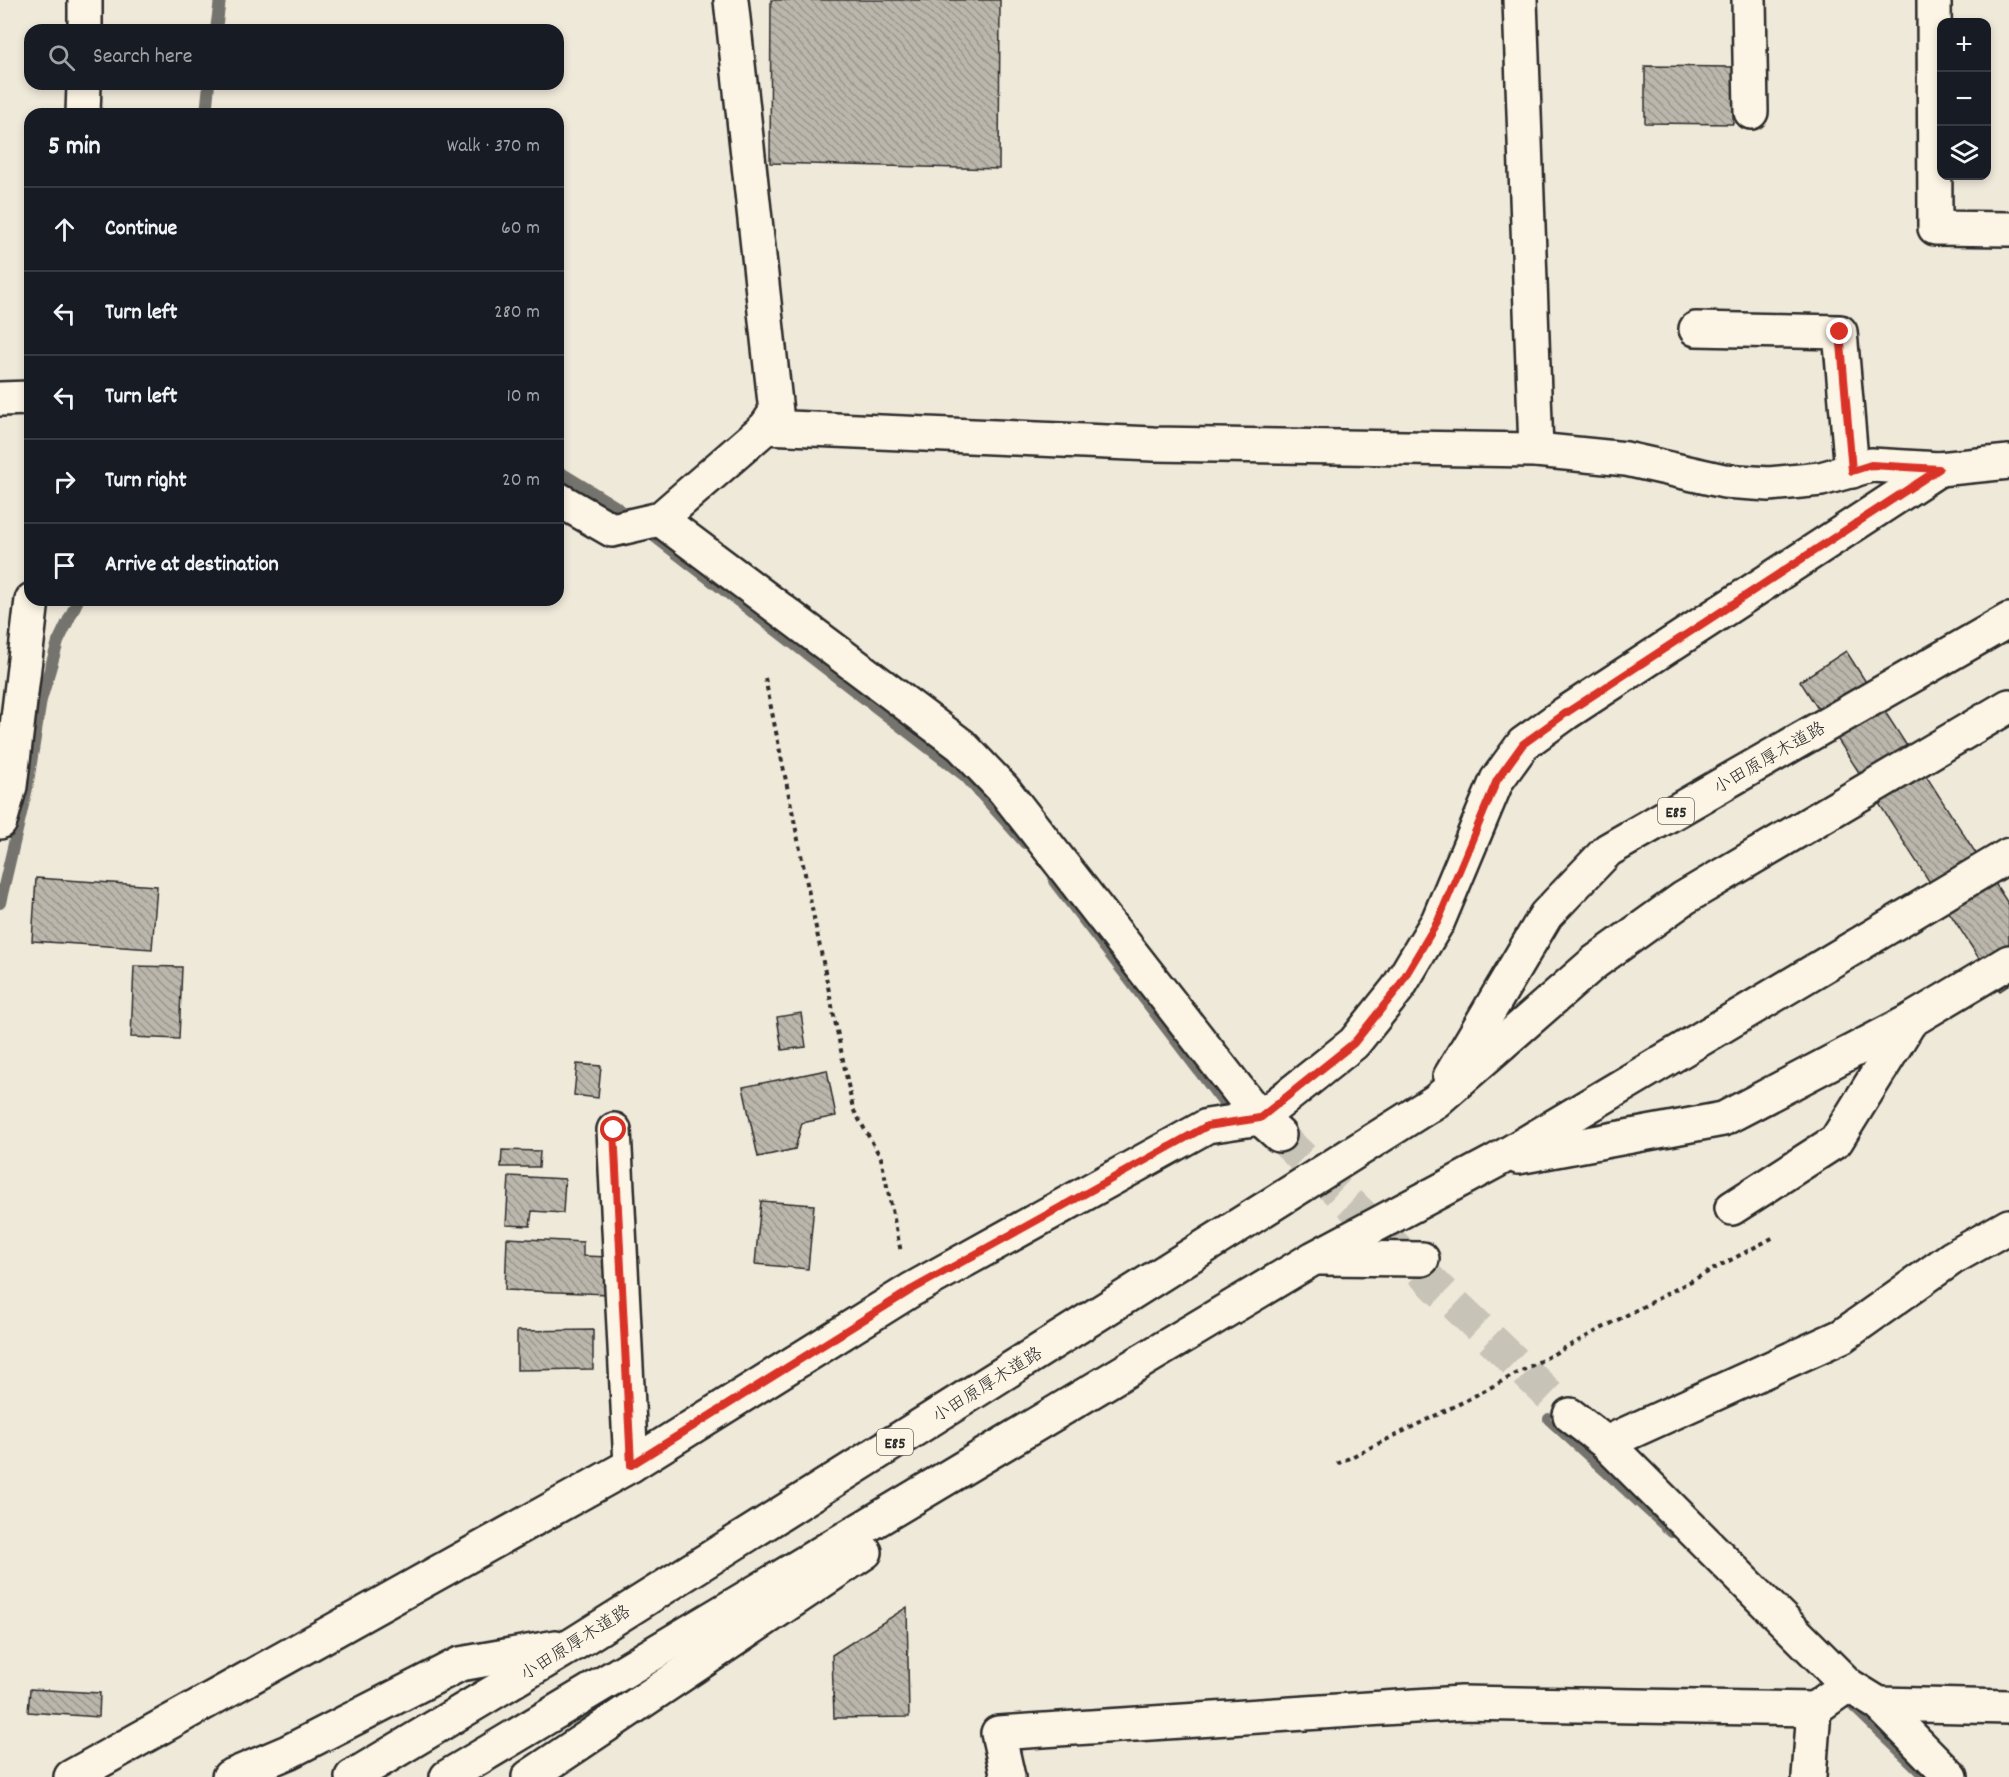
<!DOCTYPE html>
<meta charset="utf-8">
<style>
:root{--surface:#171b24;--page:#242831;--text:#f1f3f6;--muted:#9ea1a6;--line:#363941}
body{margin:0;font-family:Dekko,"Klee One",sans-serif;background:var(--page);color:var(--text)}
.controls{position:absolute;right:18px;top:18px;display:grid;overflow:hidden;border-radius:12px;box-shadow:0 3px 9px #0003}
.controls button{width:54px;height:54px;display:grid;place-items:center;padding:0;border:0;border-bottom:2px solid var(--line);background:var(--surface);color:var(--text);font:30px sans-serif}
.stop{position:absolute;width:18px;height:18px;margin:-14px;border:4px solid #d93025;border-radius:50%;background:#fff}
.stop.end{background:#d93025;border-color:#fff;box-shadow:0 2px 6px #0008}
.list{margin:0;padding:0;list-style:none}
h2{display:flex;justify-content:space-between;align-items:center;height:78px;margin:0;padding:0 24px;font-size:26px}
h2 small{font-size:20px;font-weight:400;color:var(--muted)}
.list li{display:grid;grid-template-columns:39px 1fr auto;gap:18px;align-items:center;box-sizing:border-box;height:84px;padding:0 24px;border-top:2px solid var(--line)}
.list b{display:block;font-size:22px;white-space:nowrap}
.list em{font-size:20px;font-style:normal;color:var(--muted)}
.icon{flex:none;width:33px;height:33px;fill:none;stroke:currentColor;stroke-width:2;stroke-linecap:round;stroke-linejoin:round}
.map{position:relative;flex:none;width:2009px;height:1777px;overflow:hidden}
.search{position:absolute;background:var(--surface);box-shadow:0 3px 9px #0003;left:24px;top:24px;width:540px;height:66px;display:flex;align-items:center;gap:15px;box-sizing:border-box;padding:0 21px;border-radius:18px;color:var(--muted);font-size:22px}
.panel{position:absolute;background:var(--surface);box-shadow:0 3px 9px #0003;left:24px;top:108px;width:540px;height:498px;border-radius:18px}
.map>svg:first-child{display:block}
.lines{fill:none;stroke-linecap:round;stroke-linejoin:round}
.stream{stroke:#75736d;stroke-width:12}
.building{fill:url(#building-back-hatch);stroke:#2b2b2b;stroke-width:1.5}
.minor-tunnel{stroke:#c8c3b7;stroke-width:33;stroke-dasharray:33 16;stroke-linecap:butt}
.minor-casing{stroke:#2b2b2b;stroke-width:38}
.highway-casing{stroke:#2b2b2b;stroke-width:38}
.path{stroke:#2b2b2b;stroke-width:4;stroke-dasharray:4.5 4.5;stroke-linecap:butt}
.minor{stroke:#fcf5e5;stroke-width:33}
.highway{stroke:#fcf5e5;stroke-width:33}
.route{stroke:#d93025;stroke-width:8}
.labels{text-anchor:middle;stroke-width:4.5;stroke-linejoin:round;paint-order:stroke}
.shield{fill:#fcf5e5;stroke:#6a6863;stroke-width:1.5}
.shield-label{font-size:16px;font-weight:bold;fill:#2b2b2b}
.street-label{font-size:18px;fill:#2b2b2b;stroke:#fcf5e5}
</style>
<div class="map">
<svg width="2009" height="1777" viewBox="0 0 2009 1777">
<defs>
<pattern id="building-back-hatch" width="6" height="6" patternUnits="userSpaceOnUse" patternTransform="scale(1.5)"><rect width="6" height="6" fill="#bcb7ac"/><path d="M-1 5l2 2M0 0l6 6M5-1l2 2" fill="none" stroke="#99958c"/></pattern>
</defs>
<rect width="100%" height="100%" fill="#efe9da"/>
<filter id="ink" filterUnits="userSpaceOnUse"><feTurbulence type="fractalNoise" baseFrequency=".0167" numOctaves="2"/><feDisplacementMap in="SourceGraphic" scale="12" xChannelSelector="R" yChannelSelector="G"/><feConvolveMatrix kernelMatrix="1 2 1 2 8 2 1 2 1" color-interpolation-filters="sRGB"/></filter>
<g filter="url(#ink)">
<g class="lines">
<!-- stream -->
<g class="stream">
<path d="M216,30l4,-30"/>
<path d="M206,114l3,-30"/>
<path d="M558,471l57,35 350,270 60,67"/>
<path d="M1054,881l172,225"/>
<path d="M0,903l27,-115 14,-88 17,-58 20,-42"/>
<path d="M1549,1419l123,113"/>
<path d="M1847,1700l80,77"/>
</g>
</g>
<!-- building -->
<g class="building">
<path d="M771,0h229l-1,169 -229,-6z"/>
<path d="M1645,66l89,1 -1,57 -88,-1z"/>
<path d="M1846,651l163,254v80l-9,6 -200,-310z"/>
<path d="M36,878l121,8 -5,63 -120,-8z"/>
<path d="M134,966l48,1 -3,72 -48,-2z"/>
<path d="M801,1013l5,34 -24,3 -5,-33z"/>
<path d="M577,1064l24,2 -3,32 -24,-3z"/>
<path d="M827,1070l9,46 -34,7 -7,26 -37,8 -15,-70z"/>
<path d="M502,1150l38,1 -1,16h-38z"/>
<path d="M509,1176l56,3 -2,34 -31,-2 -2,15 -24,-1z"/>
<path d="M761,1201l53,4 -6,64 -53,-5z"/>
<path d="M507,1238l76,4v14l27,1 -2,37 -103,-4z"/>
<path d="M593,1330v39l-76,1v-39z"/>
<path d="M907,1607l2,110 -75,1 -2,-63z"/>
<path d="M30,1689l70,4 -1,24 -71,-5z"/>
</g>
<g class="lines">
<!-- minor-tunnel -->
<path class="minor-tunnel" d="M1279,1135l291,280"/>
<defs>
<g id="minor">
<path d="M731,0l45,412 -10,15"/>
<path d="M1520,0l16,450"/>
<path d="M1749,0l2,112"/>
<path d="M1934,0l1,228 74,1"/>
<path d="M85,30v-30"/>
<path d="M83,114l1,-30"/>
<path d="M1696,329l144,3 12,139"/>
<path d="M0,399l30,-1"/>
<path d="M558,499l54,31 48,-11 106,-92 387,17 383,6 90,9 98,22 45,3 52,-5 50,-14 68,4 70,-7"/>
<path d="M660,519l301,226 43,45 256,328 19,17"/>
<path d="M0,822l10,-36 22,-186"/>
<path d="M614,1130l17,335"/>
<path d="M1570,1415l36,28 242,242 31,19 72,73"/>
<path d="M1606,1443l236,-107 110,-78 57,-32"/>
<path d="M1879,1704l130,3"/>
<path d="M71,1777l560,-312 280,-175 296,-164 53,-8 94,-75 44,-55 40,-67 59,-141 26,-36 43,-31 373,-244"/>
<path d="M1008,1777l-10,-44 463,-30 353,6 34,-24"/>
<path d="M1809,1777l5,-68"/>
</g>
<g id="highway">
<path d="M1450,1077l96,-162 62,-65 401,-230"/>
<path d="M1518,1157l205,-38 187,-98 99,-59"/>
<path d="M1732,1208l104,-67 73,-118"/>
<path d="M1320,1258l102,1"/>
<path d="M229,1777l59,-25 172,-88 96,-17"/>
<path d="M352,1777l222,-133 862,-543 159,-139 89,-64 325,-192"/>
<path d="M447,1777l867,-519 182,-97 513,-306"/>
<path d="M529,1777l336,-225"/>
</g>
</defs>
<!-- minor casing -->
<use href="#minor" class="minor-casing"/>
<!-- highway casing -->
<use href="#highway" class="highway-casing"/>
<!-- path -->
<g class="path">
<path d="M765,678l88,431 28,49 20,94"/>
<path d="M1337,1464l126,-62 311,-165"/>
</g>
<!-- minor -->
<use href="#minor" class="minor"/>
<!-- highway -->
<use href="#highway" class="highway"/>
</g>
</g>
<g class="lines" filter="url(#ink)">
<!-- route -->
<path class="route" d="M614,1130l17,335 280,-175 296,-164 53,-8 94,-75 44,-55 40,-67 59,-141 26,-36 43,-31 373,-244 -68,-4 -19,6 -12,-139"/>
</g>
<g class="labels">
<!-- shield labels -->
<g class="shield">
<rect x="1658" y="798" width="36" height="26" rx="4.5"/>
<rect x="877" y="1429" width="36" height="26" rx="4.5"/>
</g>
<g class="shield-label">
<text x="1676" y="817">E85</text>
<text x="895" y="1448">E85</text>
</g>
<!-- street labels -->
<g class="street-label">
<text transform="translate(1769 757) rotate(-30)" y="6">小田原厚木道路</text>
<text transform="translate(987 1384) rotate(-32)" y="6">小田原厚木道路</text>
<text transform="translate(575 1642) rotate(-32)" y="6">小田原厚木道路</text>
</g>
</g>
</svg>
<div class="controls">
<button>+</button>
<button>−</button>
<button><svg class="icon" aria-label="layers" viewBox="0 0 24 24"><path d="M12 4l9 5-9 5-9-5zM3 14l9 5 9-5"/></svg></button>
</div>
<div class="stop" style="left:614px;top:1130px"></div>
<div class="stop end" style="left:1840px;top:332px"></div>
<div class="search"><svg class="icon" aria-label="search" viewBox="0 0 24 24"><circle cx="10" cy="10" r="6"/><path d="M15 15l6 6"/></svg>Search here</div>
<section class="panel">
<h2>5 min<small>Walk · 370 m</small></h2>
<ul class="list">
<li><svg class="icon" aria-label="ahead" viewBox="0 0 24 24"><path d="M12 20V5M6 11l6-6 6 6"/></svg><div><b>Continue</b></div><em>60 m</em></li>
<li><svg class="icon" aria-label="left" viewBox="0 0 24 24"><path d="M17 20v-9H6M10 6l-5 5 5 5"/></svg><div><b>Turn left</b></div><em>280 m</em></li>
<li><svg class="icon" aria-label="left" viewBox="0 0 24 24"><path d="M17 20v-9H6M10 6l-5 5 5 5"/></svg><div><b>Turn left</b></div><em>10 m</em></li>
<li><svg class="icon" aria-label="right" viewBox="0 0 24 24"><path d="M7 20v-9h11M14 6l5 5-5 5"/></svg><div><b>Turn right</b></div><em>20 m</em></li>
<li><svg class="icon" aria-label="arrive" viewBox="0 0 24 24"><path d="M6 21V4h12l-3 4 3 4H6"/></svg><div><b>Arrive at destination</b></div></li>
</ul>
</section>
</div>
